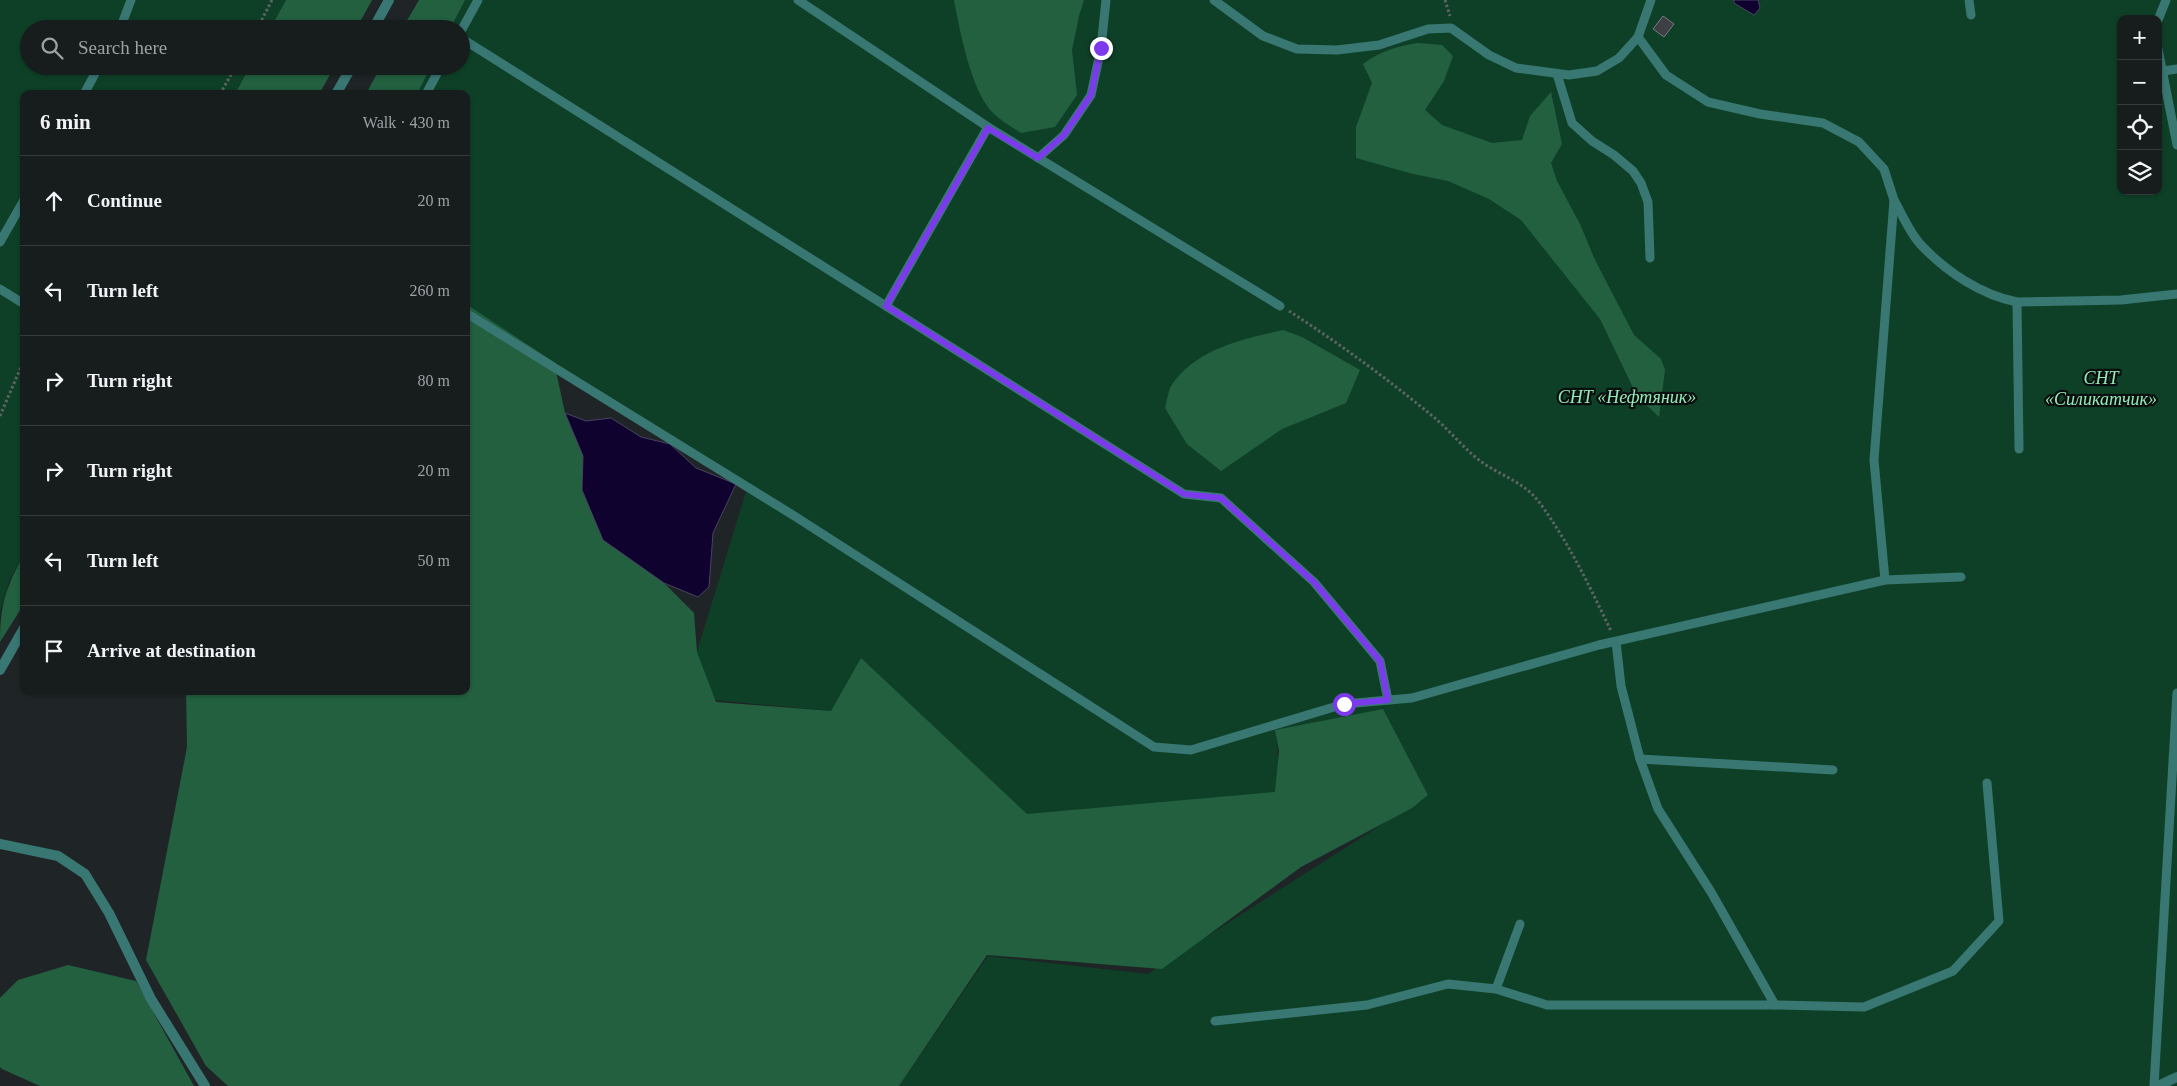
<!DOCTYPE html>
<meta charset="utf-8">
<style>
:root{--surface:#171c1d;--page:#24292a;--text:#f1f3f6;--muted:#9ea1a4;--line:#363a3b}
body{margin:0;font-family:"Times New Roman",serif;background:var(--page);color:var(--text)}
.controls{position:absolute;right:15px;top:15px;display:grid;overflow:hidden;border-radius:10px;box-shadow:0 1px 4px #0004}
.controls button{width:45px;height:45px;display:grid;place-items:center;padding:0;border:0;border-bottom:1px solid var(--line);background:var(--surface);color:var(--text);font:25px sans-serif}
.stop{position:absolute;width:15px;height:15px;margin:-11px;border:4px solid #7c3aed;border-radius:50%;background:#fff}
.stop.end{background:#7c3aed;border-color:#fff;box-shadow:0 1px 5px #0008}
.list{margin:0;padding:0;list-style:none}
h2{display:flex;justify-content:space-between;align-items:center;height:65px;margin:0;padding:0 20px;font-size:21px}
h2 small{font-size:16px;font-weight:400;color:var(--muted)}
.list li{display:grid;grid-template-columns:32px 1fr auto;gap:15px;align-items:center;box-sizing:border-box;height:90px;padding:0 20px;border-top:1px solid var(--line)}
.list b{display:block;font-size:19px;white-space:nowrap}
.list em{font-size:16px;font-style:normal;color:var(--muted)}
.icon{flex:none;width:28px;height:28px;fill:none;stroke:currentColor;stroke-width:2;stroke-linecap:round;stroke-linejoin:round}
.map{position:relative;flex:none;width:2177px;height:1086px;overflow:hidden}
.search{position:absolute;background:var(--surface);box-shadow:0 1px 4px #0004;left:20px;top:20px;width:450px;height:55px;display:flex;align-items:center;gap:12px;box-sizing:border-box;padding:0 18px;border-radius:28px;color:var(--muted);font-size:19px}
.panel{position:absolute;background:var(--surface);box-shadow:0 1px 4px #0004;left:20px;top:90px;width:450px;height:605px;border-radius:10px}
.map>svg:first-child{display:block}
.green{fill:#0e4027;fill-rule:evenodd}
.forest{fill:#226040}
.water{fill:#0f022f;stroke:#4a4262}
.building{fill:#3c4045;stroke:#777b81}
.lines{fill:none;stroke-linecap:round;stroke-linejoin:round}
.path{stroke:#5e6465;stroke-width:3;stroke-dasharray:2.5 2.5;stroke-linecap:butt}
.service{stroke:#397773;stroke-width:9}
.minor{stroke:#397773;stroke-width:10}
.tertiary{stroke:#397773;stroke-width:10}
.route{stroke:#7c3aed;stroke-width:6}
.labels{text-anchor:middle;stroke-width:4.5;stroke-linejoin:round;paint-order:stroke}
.park-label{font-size:18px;font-style:italic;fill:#93ecb8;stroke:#0b0e0f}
</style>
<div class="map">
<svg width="2177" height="1086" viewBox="0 0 2177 1086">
<rect width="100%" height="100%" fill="#1f2527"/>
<!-- green -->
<g class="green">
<path d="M0,0h286l-16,29h-241v37h221l-15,28h-211v460l-15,27 -9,31z"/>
<path d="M457,0h1720v1086h-1278l89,-130 160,18 280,-179 -46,-85 -106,20 4,63 -252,28 -197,-110 -116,-11 -19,-45 52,-170 -282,-163v-228h-57l14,-28h38v-37h-19zM2121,19h37v172h-37z"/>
</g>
<!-- forest -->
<g class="forest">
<path d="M286,0h86l-16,29h-86z"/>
<path d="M419,0h46l-15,29h-48z"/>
<path d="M954,0h130l-5,16 -7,34 5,45 -22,32 -34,6c-9,-6 -20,-12 -28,-20 -22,-22 -33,-82 -39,-113z"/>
<path d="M1418,43l24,2 11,11 -9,25 -19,29 17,15 50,18 30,-3 8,-24 21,-24 11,52 -11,19 6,18 23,43 15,36 39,75 27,24 4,11 -6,47 -22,-21 -37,-77 -79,-99 -32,-21 -41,-18 -35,-7 -57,-16v-31l16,-44 -9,-19c17,-13 35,-18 55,-21z"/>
<path d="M250,66h85l-16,28h-84z"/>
<path d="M381,66h50l-14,28h-51z"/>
<path d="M466,304l88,58 11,51 18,43 -1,34 21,50 61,43 30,30 3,39 19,50 115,9 30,-53 166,156 248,-22 4,-41 -4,-21 108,-21 45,86 -16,13 -111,59 -139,102 -175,-14 -88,131h-671l-22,-20 -60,-106 41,-213 -1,-56h280z"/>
<path d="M1283,330l19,7 58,33 -14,33 -64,26 -61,42 -34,-27 -22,-36c2,-7 3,-16 6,-22 24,-37 72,-47 112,-56z"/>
<path d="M24,554v50l-24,38c0,-39 6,-54 24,-88z"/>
<path d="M68,965l68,16 58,105h-154l-38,-17 -2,-2v-69l18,-18z"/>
</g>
<!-- water -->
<g class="water">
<path d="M1734,0h24l2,8 -6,7 -20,-12z"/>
<path d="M565,413l21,8 25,-3 30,19 29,7 26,24 40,16 -23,49 -4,54 -11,10 -34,-14 -61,-43 -21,-50 1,-34z"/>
</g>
<!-- building -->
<path class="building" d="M1663,16l11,8 -10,13 -11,-8z"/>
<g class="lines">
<!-- path -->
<g class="path">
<path d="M1445,0l5,16"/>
<path d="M257,29l15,-29"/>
<path d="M220,94l16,-28"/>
<path d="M1289,311c51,33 100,69 147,108 16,14 30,32 47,44 19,13 42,20 56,39 29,39 51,85 72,129"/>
<path d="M0,416l24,-56"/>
</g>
<!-- service -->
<g class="service">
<path d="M798,0l190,127 292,179"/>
<path d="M1214,0l49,36 34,13 40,1 42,-5 49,-16 23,-1 38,27 27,13 53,7 28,-4 22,-13 19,-21 13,-37"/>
<path d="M1969,0l2,15"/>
<path d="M2158,20l8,-20"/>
<path d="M120,29l11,-29"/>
<path d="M461,31l17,-31"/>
<path d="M1638,37l28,38 42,27 52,12 63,9 36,19 25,27 10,31 -20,260 11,120"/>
<path d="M461,38l723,456 37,4 93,84 66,79 8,39"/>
<path d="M2158,49l19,96"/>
<path d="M2163,71l14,-2"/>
<path d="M1557,74l15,49 20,18 22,14 19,16 8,12 7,19 2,56"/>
<path d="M84,94l15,-28"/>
<path d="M426,94l15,-28"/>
<path d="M1038,158l26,-23 27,-40 10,-47 5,-48"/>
<path d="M1894,200c8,14 16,34 28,46 25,26 59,49 95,56l104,-2 56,-6"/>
<path d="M0,242l24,-42"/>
<path d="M0,289l24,15"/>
<path d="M2017,302l2,147"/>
<path d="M886,306l102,-179"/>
<path d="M466,313l330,204 358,230 37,3 153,-46 68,-6 187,-53 286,-65 76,-3"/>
<path d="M1640,759l193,11"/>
<path d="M1496,989l24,-65"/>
<path d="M1775,1005l89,2 89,-36 46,-50 -12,-138"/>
<path d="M1215,1021l152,-16 81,-21 48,5 51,16h228l-64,-113 -53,-83 -18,-50 -19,-73 -5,-44"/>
<path d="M2154,1086l23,-393"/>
</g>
<!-- minor -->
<g class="minor">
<path d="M0,844l58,12 27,18 24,39 42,86 54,87"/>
<path d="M2158,1086l19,-9"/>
</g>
<!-- tertiary -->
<g class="tertiary">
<path d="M373,29l16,-29"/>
<path d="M336,94l16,-28"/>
<path d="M0,670l24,-42"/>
</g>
</g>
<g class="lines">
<!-- route -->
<path class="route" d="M1101,48l-10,47 -27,40 -26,23 -50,-30 -102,178 298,188 37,4 93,84 66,79 8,39 -44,4"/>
</g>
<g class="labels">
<!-- park labels -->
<g class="park-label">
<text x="2101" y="384">СНТ<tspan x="2101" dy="21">«Силикатчик»</tspan></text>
<text x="1627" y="403">СНТ «Нефтяник»</text>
</g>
</g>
</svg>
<div class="controls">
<button>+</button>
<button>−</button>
<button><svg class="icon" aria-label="locate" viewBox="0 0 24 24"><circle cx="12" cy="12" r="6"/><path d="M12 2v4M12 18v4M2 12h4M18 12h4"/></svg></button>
<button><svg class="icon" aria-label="layers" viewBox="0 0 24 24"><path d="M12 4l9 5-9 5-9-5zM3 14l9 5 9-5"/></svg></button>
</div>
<div class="stop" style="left:1344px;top:704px"></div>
<div class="stop end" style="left:1101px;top:48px"></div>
<div class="search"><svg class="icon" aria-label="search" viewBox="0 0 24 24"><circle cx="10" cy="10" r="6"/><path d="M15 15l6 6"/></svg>Search here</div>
<section class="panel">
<h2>6 min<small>Walk · 430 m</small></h2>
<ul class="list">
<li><svg class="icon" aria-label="ahead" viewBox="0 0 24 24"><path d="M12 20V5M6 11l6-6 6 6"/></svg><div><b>Continue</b></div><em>20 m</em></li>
<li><svg class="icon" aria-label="left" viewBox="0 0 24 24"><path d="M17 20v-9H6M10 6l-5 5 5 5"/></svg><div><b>Turn left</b></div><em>260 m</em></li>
<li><svg class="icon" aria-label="right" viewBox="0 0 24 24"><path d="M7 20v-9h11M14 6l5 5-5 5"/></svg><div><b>Turn right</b></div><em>80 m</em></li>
<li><svg class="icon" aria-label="right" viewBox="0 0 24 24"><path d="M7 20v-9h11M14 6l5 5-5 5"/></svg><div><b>Turn right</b></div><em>20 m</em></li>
<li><svg class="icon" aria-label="left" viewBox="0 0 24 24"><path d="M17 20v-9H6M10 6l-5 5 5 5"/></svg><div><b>Turn left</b></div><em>50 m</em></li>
<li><svg class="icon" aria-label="arrive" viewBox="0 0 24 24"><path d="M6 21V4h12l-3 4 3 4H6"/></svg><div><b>Arrive at destination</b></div></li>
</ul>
</section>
</div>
